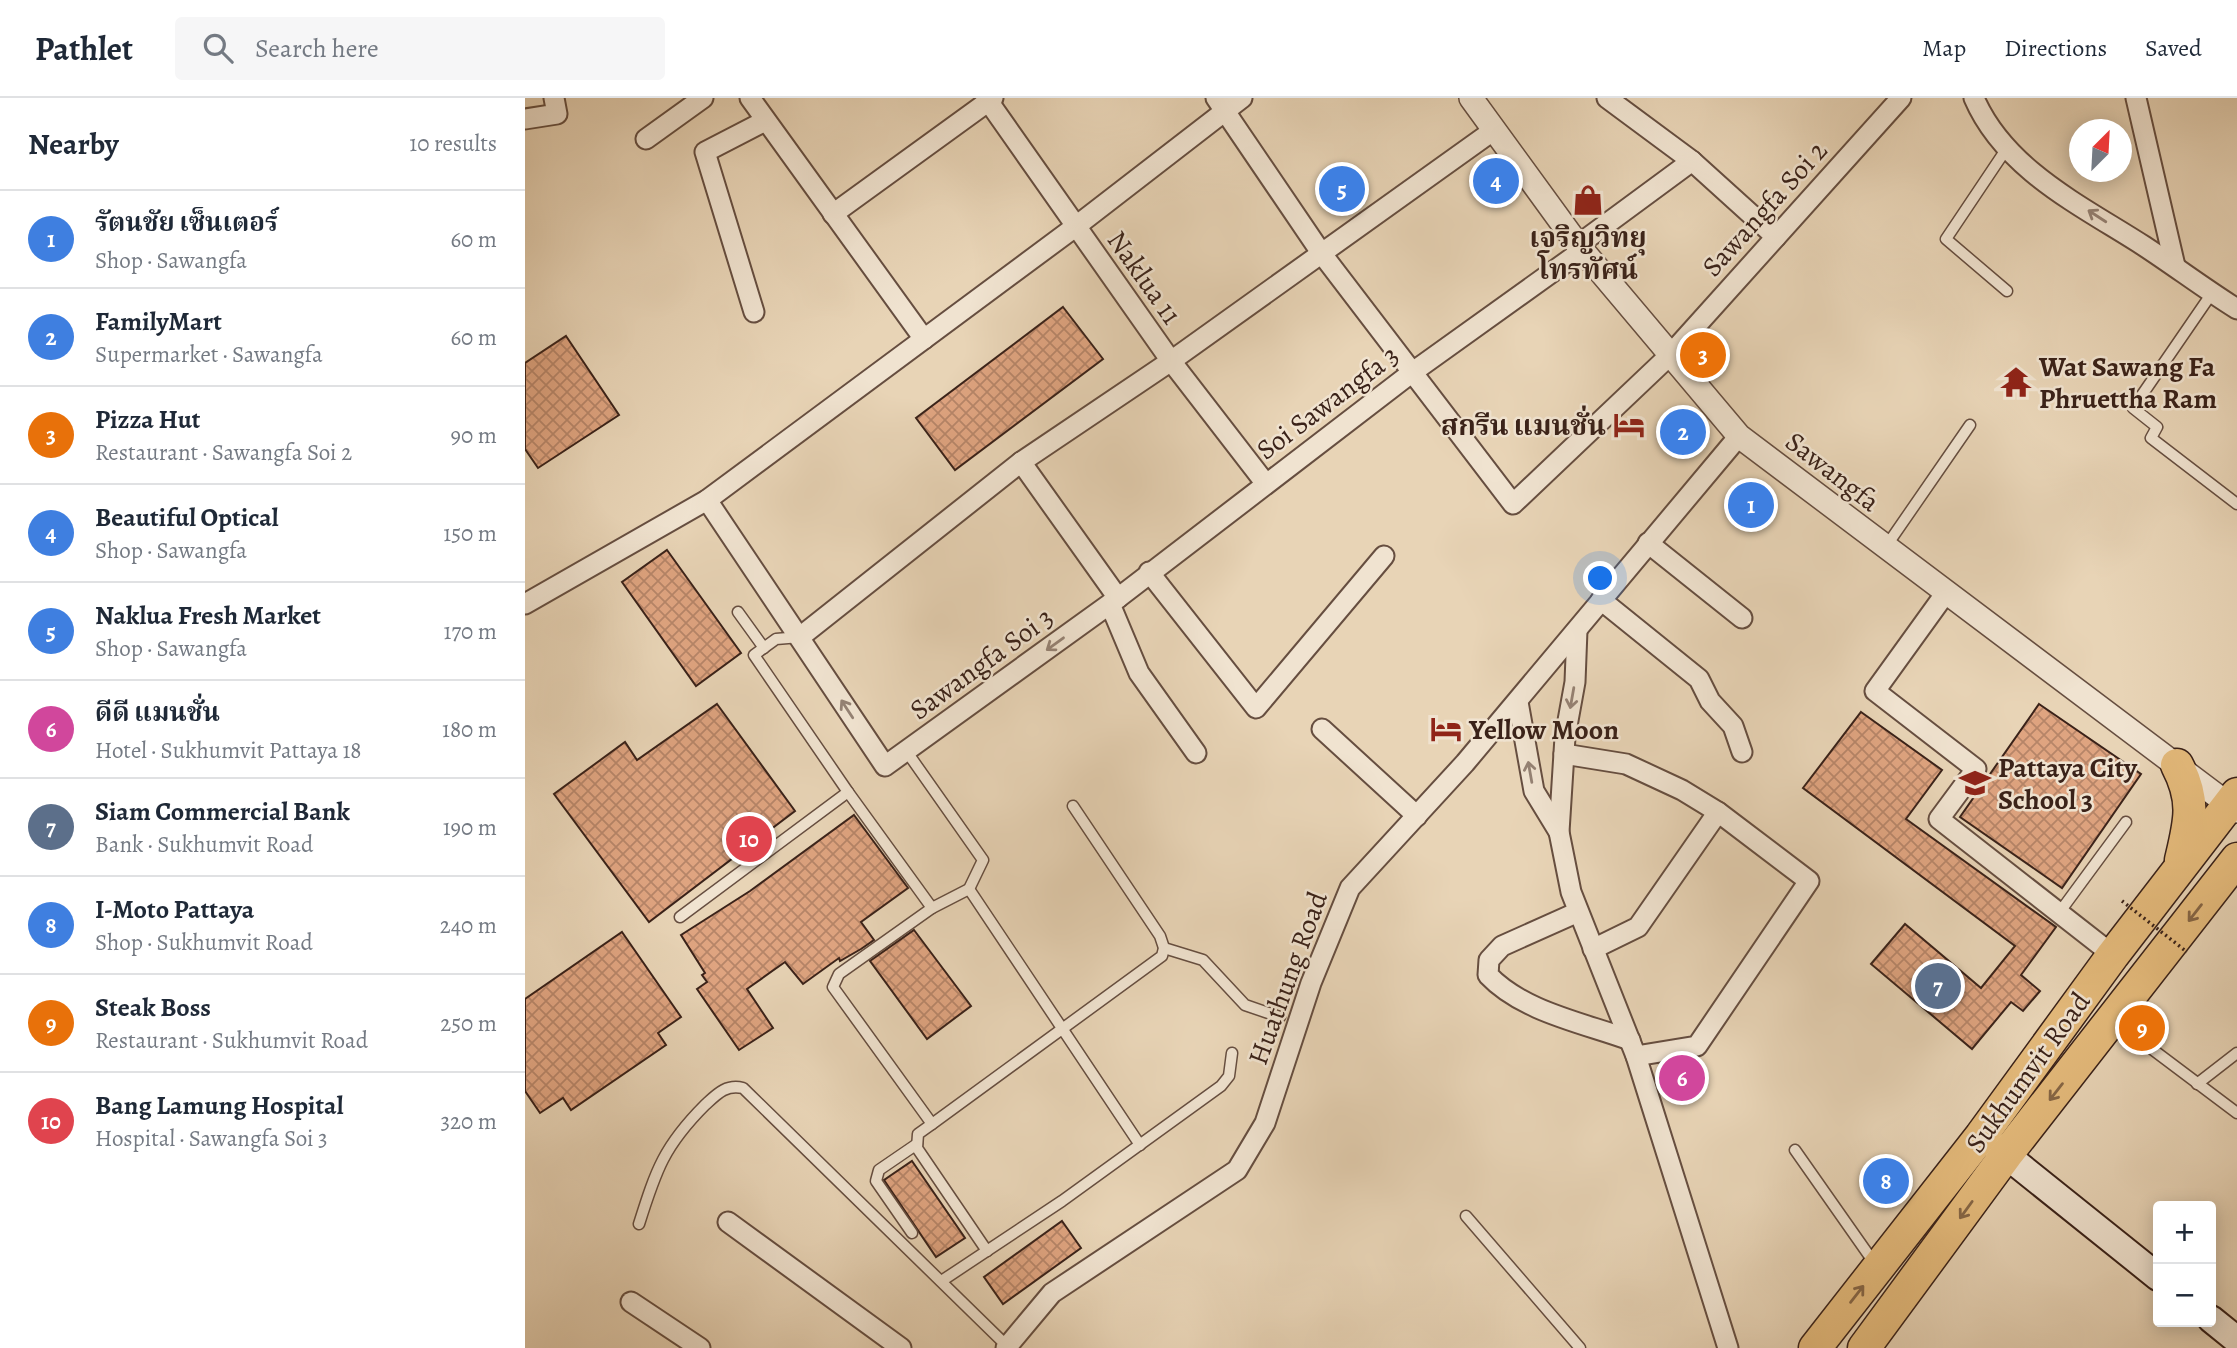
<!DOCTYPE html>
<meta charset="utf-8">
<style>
:root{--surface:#fff;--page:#f6f6f7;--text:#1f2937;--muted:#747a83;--line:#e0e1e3;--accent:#0f766e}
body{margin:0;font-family:Alegreya,"Noto Serif Thai",serif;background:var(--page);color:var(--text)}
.controls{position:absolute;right:21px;bottom:21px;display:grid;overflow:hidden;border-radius:7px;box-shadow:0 4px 18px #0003}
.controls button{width:63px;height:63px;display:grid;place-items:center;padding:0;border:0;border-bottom:2px solid var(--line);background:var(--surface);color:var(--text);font:35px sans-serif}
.compass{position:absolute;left:1544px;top:21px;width:63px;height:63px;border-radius:50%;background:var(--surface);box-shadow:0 4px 18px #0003;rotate:24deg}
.you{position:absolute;left:1076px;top:481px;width:24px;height:24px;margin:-18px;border:5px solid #fff;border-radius:50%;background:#1a73e8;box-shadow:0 0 0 10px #1a73e833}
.badge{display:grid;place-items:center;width:46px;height:46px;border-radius:50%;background:var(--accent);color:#fff;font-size:23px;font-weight:700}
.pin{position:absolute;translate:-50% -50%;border:4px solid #fff;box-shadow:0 2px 7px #0006}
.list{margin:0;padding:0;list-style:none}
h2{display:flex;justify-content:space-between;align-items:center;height:91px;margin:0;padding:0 28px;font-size:30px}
h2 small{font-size:23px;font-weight:400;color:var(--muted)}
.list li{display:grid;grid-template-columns:46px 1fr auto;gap:21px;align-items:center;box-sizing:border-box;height:98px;padding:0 28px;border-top:2px solid var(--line)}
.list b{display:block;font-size:26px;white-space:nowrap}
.list p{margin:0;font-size:23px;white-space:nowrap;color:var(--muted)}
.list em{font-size:23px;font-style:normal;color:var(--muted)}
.icon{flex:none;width:38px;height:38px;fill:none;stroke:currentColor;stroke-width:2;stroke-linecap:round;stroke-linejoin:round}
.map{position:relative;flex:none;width:1712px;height:1250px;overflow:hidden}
header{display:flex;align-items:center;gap:42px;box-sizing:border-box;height:98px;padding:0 35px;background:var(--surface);border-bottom:2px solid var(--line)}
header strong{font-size:33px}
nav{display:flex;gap:38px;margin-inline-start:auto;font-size:24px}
.search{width:490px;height:63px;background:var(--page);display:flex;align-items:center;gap:18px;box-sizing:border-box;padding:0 24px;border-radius:7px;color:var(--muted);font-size:26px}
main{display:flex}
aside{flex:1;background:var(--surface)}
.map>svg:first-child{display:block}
.building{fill:url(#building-cross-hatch);stroke:#3a2219;stroke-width:2}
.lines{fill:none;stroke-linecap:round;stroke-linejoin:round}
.service-casing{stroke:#664e40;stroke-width:13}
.minor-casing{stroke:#664e40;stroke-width:23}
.tertiary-casing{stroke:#664e40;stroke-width:26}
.secondary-casing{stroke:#3a2219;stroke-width:30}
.trunk-casing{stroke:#3a2219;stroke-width:35}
.service{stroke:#f0e3d0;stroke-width:10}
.minor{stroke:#f0e3d0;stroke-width:19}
.tertiary{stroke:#f0e3d0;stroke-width:23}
.secondary{stroke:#f0e3d0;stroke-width:26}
.trunk{stroke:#e4ba7b;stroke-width:32}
.path-bridge{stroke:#3a2219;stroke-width:3.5;stroke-dasharray:2 3.5;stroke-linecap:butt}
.oneway{stroke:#958274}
.oneway2{stroke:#866645}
.labels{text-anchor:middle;stroke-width:5;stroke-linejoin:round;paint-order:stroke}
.street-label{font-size:28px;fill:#3a2219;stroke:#f0e3d0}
.poi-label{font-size:28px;font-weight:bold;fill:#3a2219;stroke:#f0e3d0;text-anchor:start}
</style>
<header>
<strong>Pathlet</strong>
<div class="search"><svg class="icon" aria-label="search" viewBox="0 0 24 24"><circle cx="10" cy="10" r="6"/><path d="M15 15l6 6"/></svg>Search here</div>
<nav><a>Map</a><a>Directions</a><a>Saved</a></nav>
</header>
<main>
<aside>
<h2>Nearby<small>10 results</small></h2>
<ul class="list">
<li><span class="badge" style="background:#3f7fe0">1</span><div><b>รัตนชัย เซ็นเตอร์</b><p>Shop · Sawangfa</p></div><em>60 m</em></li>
<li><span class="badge" style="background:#3f7fe0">2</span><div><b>FamilyMart</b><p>Supermarket · Sawangfa</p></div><em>60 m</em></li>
<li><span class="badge" style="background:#e8710a">3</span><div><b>Pizza Hut</b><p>Restaurant · Sawangfa Soi 2</p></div><em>90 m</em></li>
<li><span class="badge" style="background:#3f7fe0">4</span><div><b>Beautiful Optical</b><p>Shop · Sawangfa</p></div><em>150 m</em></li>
<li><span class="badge" style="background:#3f7fe0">5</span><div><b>Naklua Fresh Market</b><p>Shop · Sawangfa</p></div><em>170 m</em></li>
<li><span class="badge" style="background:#d1479c">6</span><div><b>ดีดี แมนชั่น</b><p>Hotel · Sukhumvit Pattaya 18</p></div><em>180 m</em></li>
<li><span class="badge" style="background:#5c6f8a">7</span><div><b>Siam Commercial Bank</b><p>Bank · Sukhumvit Road</p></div><em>190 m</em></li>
<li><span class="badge" style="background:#3f7fe0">8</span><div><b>I-Moto Pattaya</b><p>Shop · Sukhumvit Road</p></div><em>240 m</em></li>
<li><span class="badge" style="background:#e8710a">9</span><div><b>Steak Boss</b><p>Restaurant · Sukhumvit Road</p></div><em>250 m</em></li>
<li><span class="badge" style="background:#e0444e">10</span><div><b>Bang Lamung Hospital</b><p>Hospital · Sawangfa Soi 3</p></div><em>320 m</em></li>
</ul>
</aside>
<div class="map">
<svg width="1712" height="1250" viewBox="0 0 1712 1250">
<defs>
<pattern id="building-cross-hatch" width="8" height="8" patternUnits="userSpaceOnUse" patternTransform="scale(1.75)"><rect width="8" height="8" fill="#dfa480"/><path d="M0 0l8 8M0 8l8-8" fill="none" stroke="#b68568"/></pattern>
</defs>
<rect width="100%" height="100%" fill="#e8d4b6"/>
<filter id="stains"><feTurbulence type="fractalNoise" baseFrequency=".00286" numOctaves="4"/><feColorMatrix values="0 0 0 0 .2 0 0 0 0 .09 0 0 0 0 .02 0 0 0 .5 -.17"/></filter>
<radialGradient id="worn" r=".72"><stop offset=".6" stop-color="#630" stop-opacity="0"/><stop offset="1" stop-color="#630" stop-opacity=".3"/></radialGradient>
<!-- building -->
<g class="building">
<path d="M538,209l40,52 -148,111 -39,-52z"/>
<path d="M41,238l53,79 -81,53 -13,-19v-86z"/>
<path d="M142,452l74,103 -45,33 -74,-104z"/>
<path d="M192,606l78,107 -146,111 -95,-128 71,-52 12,18z"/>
<path d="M1514,606l102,70 -79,114 -102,-71z"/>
<path d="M1336,614l81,58 -36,49 150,108 -35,48 19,16 -17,20 -12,-9 -39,47 -101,-85 34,-40 76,64 34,-42 -212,-158z"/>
<path d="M329,717l54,73 -47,34 13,18 -13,9 -21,12 -1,-3 -36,26 -18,-22 -38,27 26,39 -34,22 -42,-61 10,-7 -5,-7 3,-2 -24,-38 69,-44z"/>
<path d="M389,832l57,76 -44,33 -57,-78z"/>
<path d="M97,834l59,85 -23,16 8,12 -95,65 -8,-12 -23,15 -15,-22v-92z"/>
<path d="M387,1063l53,77 -29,19 -52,-77z"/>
<path d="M537,1123l19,27 -78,56 -19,-27z"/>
</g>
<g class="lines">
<defs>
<g id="service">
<path d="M1482,50l-61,91 61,52"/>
<path d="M1687,195l-79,115 24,19 -6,11 86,66"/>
<path d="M1360,450l85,-123"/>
<path d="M213,514l26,36"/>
<path d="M382,654l76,108 -14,29 -37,19 -93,66 -6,13 99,137 -14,10 -1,14 70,103"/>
<path d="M323,694l84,116"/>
<path d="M444,791l171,256"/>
<path d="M1534,815l67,-91"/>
<path d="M155,819l168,-125 -94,-137 22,-16 24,-2"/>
<path d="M639,850l39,12 42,45 35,12"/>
<path d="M1591,924l121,91"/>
<path d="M1672,986l40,-31"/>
<path d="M407,1026l230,-168 2,-8 -4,-12 -87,-130"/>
<path d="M1270,1052l80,114"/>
<path d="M941,1118l114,132"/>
<path d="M114,1126c17,-54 25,-78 66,-119 12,-11 21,-21 38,-17l264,258"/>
<path d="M387,1135l-36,-52 3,-11 38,-26"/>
<path d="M418,1182l119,-79 159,-115 8,-10 3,-23"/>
</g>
<g id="minor">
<path d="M225,0l174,241"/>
<path d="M461,0l185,263 95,123"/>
<path d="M691,0l106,156 191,250 156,-148 232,-258"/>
<path d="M1082,0l85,63 84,76"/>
<path d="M1449,0c31,72 108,108 170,148 32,21 61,43 93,63"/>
<path d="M1611,0l39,168"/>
<path d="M0,21l32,-5 -3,-16"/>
<path d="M121,41l57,-41"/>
<path d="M308,116l160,-116"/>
<path d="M1053,147l114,-84"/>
<path d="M229,214l-49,-160 60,-31"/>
<path d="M496,364l97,136"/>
<path d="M182,402l178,266 233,-168 292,-224 173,-124"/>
<path d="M1123,445l94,75"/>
<path d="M624,474l107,136 128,-152"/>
<path d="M1420,496l-70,97 101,78 -37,50 174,136"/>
<path d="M1076,502l98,79 11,22 23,25 9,26"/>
<path d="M0,506l182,-104 368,-273 167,-129"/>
<path d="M585,506l29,69 57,80"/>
<path d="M1052,532l-2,52 -10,55 -6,95 12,60 65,164 92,292"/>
<path d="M275,539l221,-175 150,-101 323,-231"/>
<path d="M993,604l16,89 25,41"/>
<path d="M797,631l95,87"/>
<path d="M1039,656l62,10 56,26 36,22"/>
<path d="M1053,814l-76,34 -13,14 -1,15c35,37 96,48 142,65"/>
<path d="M1068,851l45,-22 80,-115 91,69 -112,165 -61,10"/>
<path d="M203,1124l173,126"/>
<path d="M106,1204l69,46"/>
<path d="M481,1250l46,-55 185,-123 28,-47 46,-140 39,-95 115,-125 274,-327"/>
</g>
<path id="tertiary" d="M946,0l107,147 161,191 498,375"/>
<g id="secondary">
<path d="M1466,1045l167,134"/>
<path d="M1686,1221l26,21"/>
</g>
<g id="trunk">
<path d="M1652,667c19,36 13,57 4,95"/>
<path d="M1290,1250l166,-212 132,-181 124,-161"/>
<path d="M1339,1250l142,-193 231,-296"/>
</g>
</defs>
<!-- service casing -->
<use href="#service" class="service-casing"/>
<!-- minor casing -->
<use href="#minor" class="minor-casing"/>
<!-- tertiary casing -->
<use href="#tertiary" class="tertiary-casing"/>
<!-- secondary casing -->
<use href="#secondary" class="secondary-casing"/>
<!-- trunk casing -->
<use href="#trunk" class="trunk-casing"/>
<!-- service -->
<use href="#service" class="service"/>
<!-- minor -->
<use href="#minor" class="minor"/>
<!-- tertiary -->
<use href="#tertiary" class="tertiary"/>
<!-- secondary -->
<use href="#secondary" class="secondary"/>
<!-- trunk -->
<use href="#trunk" class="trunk"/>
<!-- path-bridge -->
<path class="path-bridge" d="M1597,803l65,51"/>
</g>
<!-- one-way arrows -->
<defs><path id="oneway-shaft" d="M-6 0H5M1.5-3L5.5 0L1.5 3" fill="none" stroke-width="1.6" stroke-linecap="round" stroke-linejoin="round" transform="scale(1.75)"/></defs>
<g class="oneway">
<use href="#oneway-shaft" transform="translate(1572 118) rotate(-147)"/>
<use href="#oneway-shaft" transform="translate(530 546) rotate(144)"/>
<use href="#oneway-shaft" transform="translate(1047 600) rotate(100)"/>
<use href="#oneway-shaft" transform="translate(322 611) rotate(-123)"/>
<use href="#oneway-shaft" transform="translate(1005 674) rotate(-100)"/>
</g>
<g class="oneway2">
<use href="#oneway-shaft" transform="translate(1670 815) rotate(128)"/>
<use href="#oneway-shaft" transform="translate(1531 994) rotate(128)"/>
<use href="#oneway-shaft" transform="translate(1441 1112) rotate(126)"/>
<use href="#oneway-shaft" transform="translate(1332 1196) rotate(-52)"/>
</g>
<!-- icons -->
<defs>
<symbol id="shop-bare" viewBox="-9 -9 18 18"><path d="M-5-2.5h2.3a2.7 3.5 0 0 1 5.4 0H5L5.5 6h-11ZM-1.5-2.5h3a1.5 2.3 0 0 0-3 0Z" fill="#8f2418" stroke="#f0e3d0" stroke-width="2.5" paint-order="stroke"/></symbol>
<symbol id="temple-bare" viewBox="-9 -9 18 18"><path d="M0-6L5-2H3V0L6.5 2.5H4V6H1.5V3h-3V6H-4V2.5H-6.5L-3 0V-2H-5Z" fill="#8f2418" stroke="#f0e3d0" stroke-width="2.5" paint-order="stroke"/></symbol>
<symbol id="hotel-bare" viewBox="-9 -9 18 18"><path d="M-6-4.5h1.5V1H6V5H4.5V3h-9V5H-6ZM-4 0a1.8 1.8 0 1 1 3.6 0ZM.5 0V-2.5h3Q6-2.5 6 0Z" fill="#8f2418" stroke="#f0e3d0" stroke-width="2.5" paint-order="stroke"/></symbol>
<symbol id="school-bare" viewBox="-9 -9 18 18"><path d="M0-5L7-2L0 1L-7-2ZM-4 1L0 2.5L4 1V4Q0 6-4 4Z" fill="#8f2418" stroke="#f0e3d0" stroke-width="2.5" paint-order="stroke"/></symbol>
</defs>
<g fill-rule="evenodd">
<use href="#shop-bare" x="1041" y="80" width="44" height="44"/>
<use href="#temple-bare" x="1469" y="262" width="44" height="44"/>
<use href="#hotel-bare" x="1082" y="305" width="44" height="44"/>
<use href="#hotel-bare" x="899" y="609" width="44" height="44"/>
<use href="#school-bare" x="1428" y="663" width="44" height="44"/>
</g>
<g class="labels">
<!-- street labels -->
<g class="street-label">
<text transform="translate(1239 110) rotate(-48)" y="10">Sawangfa Soi 2</text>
<text transform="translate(620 179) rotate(55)" y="10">Naklua 11</text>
<text transform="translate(802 304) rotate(-37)" y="10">Soi Sawangfa 3</text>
<text transform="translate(1308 373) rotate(38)" y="10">Sawangfa</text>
<text transform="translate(456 565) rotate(-36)" y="10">Sawangfa Soi 3</text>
<text transform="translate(762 880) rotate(-70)" y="10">Huathung Road</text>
<text transform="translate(1502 974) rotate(-54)" y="10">Sukhumvit Road</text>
</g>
<!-- poi labels -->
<g class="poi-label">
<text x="1063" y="149" text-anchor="middle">เจริญวิทยุ<tspan x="1063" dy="32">โทรทัศน์</tspan></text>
<text x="1514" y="278">Wat Sawang Fa<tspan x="1514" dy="32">Phruettha Ram</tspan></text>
<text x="1081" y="337" text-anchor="end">สกรีน แมนชั่น</text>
<text x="944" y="641">Yellow Moon</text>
<text x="1473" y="679">Pattaya City<tspan x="1473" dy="32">School 3</tspan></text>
</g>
</g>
<rect width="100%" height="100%" filter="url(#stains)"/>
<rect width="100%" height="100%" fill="url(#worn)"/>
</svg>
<div class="controls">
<button>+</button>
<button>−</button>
</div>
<svg class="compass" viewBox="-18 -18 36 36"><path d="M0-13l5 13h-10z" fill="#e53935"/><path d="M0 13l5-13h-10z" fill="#747a83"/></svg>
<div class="you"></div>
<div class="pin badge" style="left:1226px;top:407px;background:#3f7fe0">1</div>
<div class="pin badge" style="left:1158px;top:334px;background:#3f7fe0">2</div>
<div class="pin badge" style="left:1178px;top:257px;background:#e8710a">3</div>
<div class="pin badge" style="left:971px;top:83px;background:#3f7fe0">4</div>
<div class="pin badge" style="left:817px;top:91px;background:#3f7fe0">5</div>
<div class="pin badge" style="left:1157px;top:980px;background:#d1479c">6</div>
<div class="pin badge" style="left:1413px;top:888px;background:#5c6f8a">7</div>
<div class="pin badge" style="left:1361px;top:1083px;background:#3f7fe0">8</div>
<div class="pin badge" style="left:1617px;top:930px;background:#e8710a">9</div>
<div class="pin badge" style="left:224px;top:741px;background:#e0444e">10</div>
</div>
</main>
